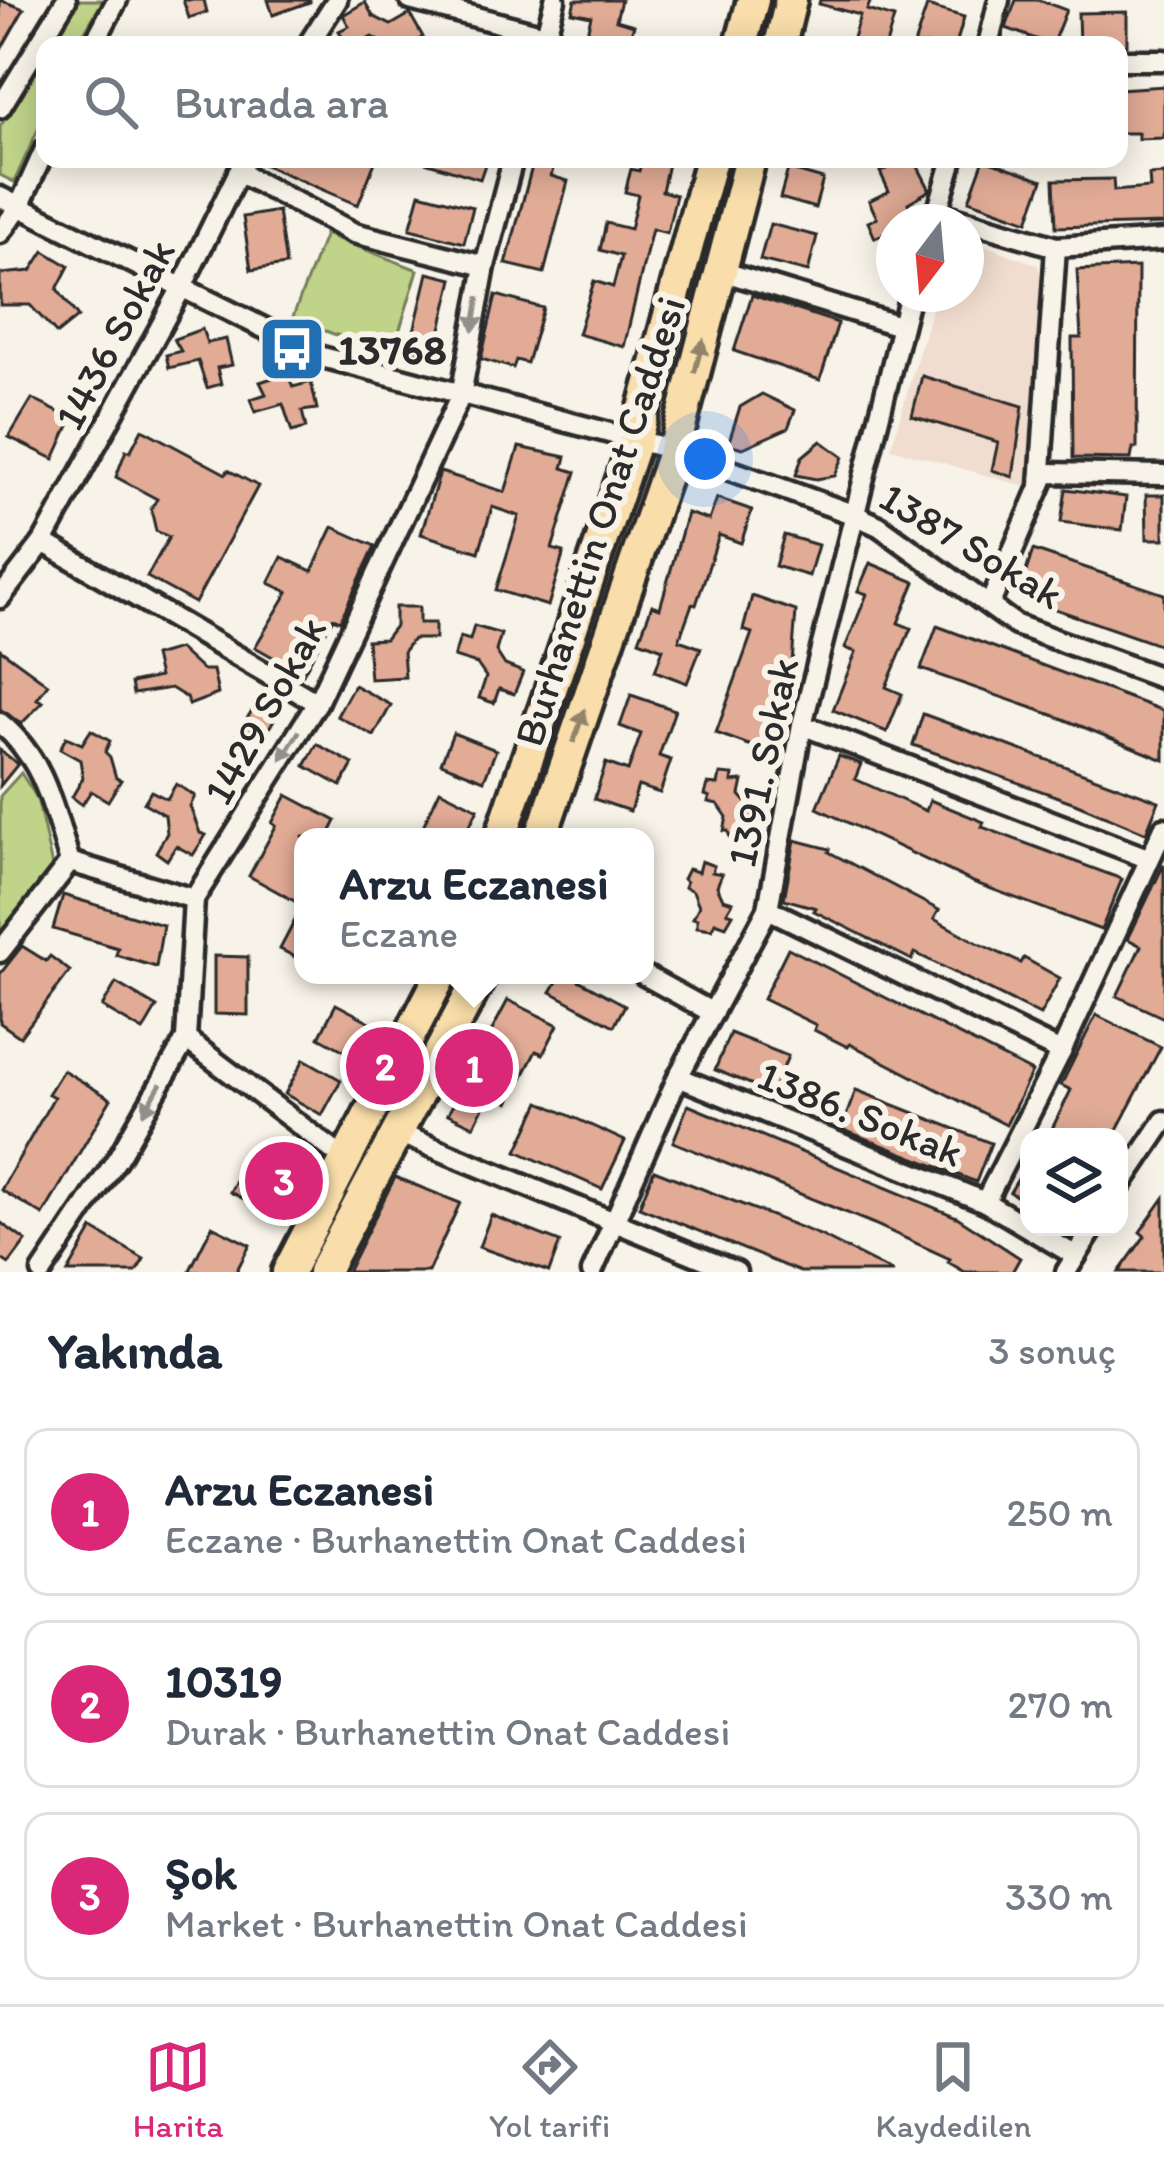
<!DOCTYPE html>
<html lang="tr">
<meta charset="utf-8">
<style>
:root{--surface:#fff;--page:#f2f2f3;--text:#1f2937;--muted:#747a83;--line:#e0e1e3;--accent:#db2777}
body{margin:0;font-family:Itim,sans-serif;background:var(--page);color:var(--text)}
.controls{position:absolute;right:36px;bottom:36px;display:grid;overflow:hidden;border-radius:24px;box-shadow:0 6px 30px #0003}
.controls button{width:108px;height:108px;display:grid;place-items:center;padding:0;border:0;border-bottom:3px solid var(--line);background:var(--surface);color:var(--text);font:60px sans-serif}
.compass{position:absolute;left:876px;top:204px;width:108px;height:108px;border-radius:50%;background:var(--surface);box-shadow:0 6px 30px #0003;rotate:196deg}
.you{position:absolute;left:705px;top:459px;width:42px;height:42px;margin:-30px;border:9px solid #fff;border-radius:50%;background:#1a73e8;box-shadow:0 0 0 18px #1a73e833}
.badge{display:grid;place-items:center;width:78px;height:78px;border-radius:50%;background:var(--accent);color:#fff;font-size:39px;font-weight:700}
.pin{position:absolute;translate:-50% -50%;border:6px solid #fff;box-shadow:0 3px 12px #0006}
.popup{position:absolute;left:294px;top:828px;width:360px;height:156px;box-sizing:border-box;display:grid;place-content:center;border-radius:24px;background:var(--surface);filter:drop-shadow(0 3px 9px #0005);font-size:39px;white-space:nowrap;color:var(--muted)}
.popup b{font-size:45px;color:var(--text)}
.popup::after{content:'';position:absolute;left:50%;top:100%;margin-left:-24px;border:24px solid transparent;border-top-color:var(--surface)}
.list{margin:0;padding:0;list-style:none}
h2{display:flex;justify-content:space-between;align-items:center;height:156px;margin:0;padding:0 48px;font-size:51px}
h2 small{font-size:39px;font-weight:400;color:var(--muted)}
.list li{display:grid;grid-template-columns:78px 1fr auto;gap:36px;align-items:center;box-sizing:border-box;height:168px;margin:0 24px 24px;padding:0 24px;border:3px solid var(--line);border-radius:24px}
.list b{display:block;font-size:45px;white-space:nowrap}
.list p{margin:0;font-size:39px;white-space:nowrap;color:var(--muted)}
.list em{font-size:39px;font-style:normal;color:var(--muted)}
.icon{flex:none;width:66px;height:66px;fill:none;stroke:currentColor;stroke-width:2;stroke-linecap:round;stroke-linejoin:round}
.map{position:relative;flex:none;width:1164px;height:1272px;overflow:hidden}
.search{position:absolute;background:var(--surface);box-shadow:0 6px 30px #0003;left:36px;right:36px;top:36px;height:132px;display:flex;align-items:center;gap:30px;box-sizing:border-box;padding:0 42px;border-radius:24px;color:var(--muted);font-size:45px}
.sheet{height:732px;background:var(--surface)}
nav{display:flex;justify-content:space-around;align-items:center;box-sizing:border-box;height:168px;border-top:3px solid var(--line);background:var(--surface);font-size:33px;color:var(--muted)}
nav a{display:grid;justify-items:center;gap:6px}
nav .on{color:var(--accent)}
.map>svg:first-child{display:block}
.built{fill:#f0ddcf}
.green{fill:#bfd389;stroke:#757f5a;stroke-width:3}
.building{fill:#e1ab96;stroke:#2b2b2b;stroke-width:3}
.lines{fill:none;stroke-linecap:round;stroke-linejoin:round}
.street-casing{stroke:#2b2b2b;stroke-width:27}
.primary-casing{stroke:#2b2b2b;stroke-width:39}
.street{stroke:#f7f3e8;stroke-width:18}
.primary{stroke:#f9deab;stroke-width:30}
.oneway{fill:#918f8a}
.oneway2{fill:#92846b}
.labels{text-anchor:middle;stroke-width:12;stroke-linejoin:round;paint-order:stroke}
.street-label{font-size:42px;fill:#2b2b2b;stroke:#f7f3e8}
.poi-label{font-size:42px;font-weight:bold;fill:#2b2b2b;stroke:#f7f3e8;text-anchor:start}
</style>
<div class="map">
<svg width="1164" height="1272" viewBox="0 0 1164 1272">
<rect width="100%" height="100%" fill="#f7f3e8"/>
<filter id="ink" filterUnits="userSpaceOnUse"><feTurbulence type="fractalNoise" baseFrequency=".00833" numOctaves="2"/><feDisplacementMap in="SourceGraphic" scale="24" xChannelSelector="R" yChannelSelector="G"/><feConvolveMatrix kernelMatrix="1 2 1 2 8 2 1 2 1" color-interpolation-filters="sRGB"/></filter>
<g filter="url(#ink)">
<!-- built -->
<path class="built" d="M966,238l72,27 3,14 -11,209 -139,-40 45,-154h30z"/>
<!-- green -->
<g class="green">
<path d="M73,0h30l-26,45h-30z"/>
<path d="M45,49v65l-31,68 -14,-7v-48z"/>
<path d="M325,234l93,36 -26,85 -100,-36z"/>
<path d="M21,773l16,25 16,73 -53,61v-136z"/>
</g>
<!-- building -->
<g class="building">
<path d="M0,0l24,9 -24,42z"/>
<path d="M183,0h21l3,12 -18,6z"/>
<path d="M268,0h42v2l-37,13z"/>
<path d="M575,0h46l-5,20 18,5 -7,20 -41,-8 5,-21 -19,-4z"/>
<path d="M820,0h51l-4,10 27,8 -8,27 -34,-4 8,-26 -41,-11z"/>
<path d="M1016,0h23l27,10 -14,35 -46,-17z"/>
<path d="M365,2l8,14 18,9 19,-11 13,23 -13,8h-24l-14,-8 -15,8h-10l-8,-14 10,-5 -6,-11z"/>
<path d="M927,6l37,11 -8,28h-42z"/>
<path d="M1127,12v33h-48l-1,-32z"/>
<path d="M1164,86v52l-26,1v-6h-19v-44z"/>
<path d="M258,159h109l8,3 -17,43 -100,-43z"/>
<path d="M426,159h61l-7,20 -55,-17z"/>
<path d="M534,159h22l-5,17 17,5 -24,92 -38,-9z"/>
<path d="M642,159h27l-7,32 14,4 -9,38 -15,-4 -28,118 -46,-13 16,-53 19,6 8,-31 -21,-6 6,-27 24,6 8,-34 -13,-3 6,-23 8,2z"/>
<path d="M894,159h20l16,31 -22,13 7,15 -21,4v7l-19,9 -7,-16 9,-4 -8,-17 20,-10 -9,-19 17,-8z"/>
<path d="M984,159l59,21 -15,41 -59,-21z"/>
<path d="M788,169l35,10 -8,29 -35,-10z"/>
<path d="M1164,174v50l-108,3 -2,-47 59,-1 1,12 36,-3 -1,-13z"/>
<path d="M420,193l53,14 -9,36 -54,-14z"/>
<path d="M278,211l8,54 -35,5 -8,-53z"/>
<path d="M770,224l47,12 -9,36 -48,-12z"/>
<path d="M44,251l25,15 -12,23 21,28 -21,17 -27,-29h-30v-31l31,-3z"/>
<path d="M1138,267l-1,181h-4l-2,11 -58,-1 -1,-120h9l-4,-68z"/>
<path d="M428,273l25,6 -19,79 -25,-6z"/>
<path d="M496,295l47,13 -16,55 -11,-3 -3,8 -32,-9z"/>
<path d="M752,295l86,28 -18,57 -86,-29z"/>
<path d="M202,329l5,14 19,-4 6,26 -15,3 4,16 -14,4 -9,-27 -29,7 -3,-13 15,-4 -7,-12z"/>
<path d="M287,373l6,14 18,-5 6,27 -15,2 4,17 -14,4 -9,-28 -28,8 -4,-13 15,-5 -6,-12z"/>
<path d="M922,376l101,30 -10,71 -21,-7 6,-28 -86,-26z"/>
<path d="M762,394l33,16 -7,18 -45,20 -15,-4 12,-37z"/>
<path d="M32,399l40,20 -18,40 -45,-22z"/>
<path d="M142,429l84,45 2,-4 30,16 -63,117 -48,-26 22,-40 -13,-6 -5,-22 6,-10 -41,-22 10,-27 4,2z"/>
<path d="M821,441l22,16 -8,19 -19,3 -20,-4 6,-18z"/>
<path d="M519,447l47,10 -3,11 13,4 -24,77 12,3 -16,54 -52,-16 23,-74 -27,-9 -13,45 -58,-18 19,-62 65,20z"/>
<path d="M1066,489l60,8 -4,33 -61,-8z"/>
<path d="M1146,495h18v44h-17z"/>
<path d="M717,498l35,12 -11,33 -22,-8 -23,70 -4,-1 -13,36 22,8 -14,35 -32,-12 8,-22 -24,-9 13,-35 8,3 27,-95 22,7z"/>
<path d="M333,527l42,19 -35,75 -7,-3 -30,56 -48,-27 33,-55 -19,-9 13,-26 30,14z"/>
<path d="M784,535l34,10 -9,31 -34,-10z"/>
<path d="M1033,550l131,44v53l-146,-51z"/>
<path d="M870,563l45,19 -17,41 13,5 -25,59 16,7 -15,38 -54,-22 23,-58 -11,-4 22,-54 -9,-3z"/>
<path d="M752,596l44,15 -4,52 -20,58 10,4 -11,28 -55,-20 36,-100 -9,-3z"/>
<path d="M395,607h24v16h16v16h-22l-10,13 2,25 -35,2 -3,-39 18,-1 10,-13z"/>
<path d="M474,626l27,8 -5,17 9,14 18,7 -9,22 -15,-5 -5,14 -15,-5 7,-21 -9,-13 -23,-7 6,-20 10,3z"/>
<path d="M937,626l227,85v49l-103,-42 -140,-49z"/>
<path d="M0,649l48,35 -11,15 6,3 -22,22 -21,-15z"/>
<path d="M179,649l23,21h11l5,24 -29,11 -2,-7 -16,-10 -38,6 -2,-11 28,-6 -5,-21z"/>
<path d="M354,685l37,20 -17,31 -37,-20z"/>
<path d="M631,695l44,15 -16,46 12,4 -11,33 -22,-7 -8,25 -36,-12 12,-36 22,8 13,-37 -21,-8z"/>
<path d="M259,699l20,12 -25,43 -21,-13z"/>
<path d="M923,714l236,87 -13,32 -71,-30 -162,-58z"/>
<path d="M91,730l19,11 -5,11 5,5 6,21 5,2 -13,21 -17,-10 -9,14 -10,-8 11,-19 -3,-18 -20,-11 6,-12 16,7z"/>
<path d="M453,733l43,17 -12,30 -43,-17z"/>
<path d="M317,744l36,20 -12,22 -36,-20z"/>
<path d="M0,750l18,14 -18,22z"/>
<path d="M839,756l22,8 -6,15 71,32 4,-11 54,22 -2,5 140,52 -21,51 -128,-48 -156,-74z"/>
<path d="M720,774l13,1 -1,7 11,-1 -3,14 9,10 10,1 -4,11 7,1 -4,13 -11,-1 -2,8h-15l-2,-7h-4l3,-14 -9,-13 -10,-2 2,-5 -5,-2 3,-11 10,1z"/>
<path d="M176,784l19,12 -5,10 10,27 6,2 -13,20 -17,-9 -9,14 -11,-8 11,-19 -2,-18 -21,-12 7,-12 16,8z"/>
<path d="M440,790l38,19 -14,28h-18l-23,-11z"/>
<path d="M287,795l49,26 -8,16h-25v57l-5,9 -49,-27 27,-50 -4,-3z"/>
<path d="M795,840l35,9 -1,3 110,58 -5,9 44,24 43,20 3,-5 36,20 -20,37 -125,-62 -3,7 -98,-49 2,-3 -32,-9z"/>
<path d="M701,861l13,5 -2,6 10,2 -5,12 6,13 10,3 -6,10 6,2 -7,12 -11,-4 -3,7 -15,-2v-8l-4,-1 6,-12 -6,-15 -9,-4 2,-5 -3,-3 5,-10 10,3z"/>
<path d="M1164,864v154l-47,-22 24,-50 -13,-7z"/>
<path d="M63,895l100,30 -7,42 -40,-12 2,-7 -65,-19z"/>
<path d="M303,905v56l-23,-12z"/>
<path d="M22,946l24,15 4,-5 20,15 -50,66 -20,-14v-49z"/>
<path d="M788,948l244,124 -26,53 -156,-81 -2,3 -34,-17 2,-5 -53,-26z"/>
<path d="M214,956l34,1v58l-34,-1z"/>
<path d="M561,975h8l56,30 -11,21 -63,-34z"/>
<path d="M116,983l41,24 -14,24 -41,-24z"/>
<path d="M508,1000l50,25 -15,29 -7,-3 -27,52 -19,-10 -16,33 -26,-12z"/>
<path d="M336,1004l36,19 -18,33 -35,-19z"/>
<path d="M1096,1015l65,32 -48,90h-65l23,-47 -10,-5z"/>
<path d="M730,1033l58,23 -15,37 -58,-23z"/>
<path d="M304,1059l37,21 -19,35 -37,-21z"/>
<path d="M63,1070l48,29 -68,116 -42,-25 53,-93 -6,-3z"/>
<path d="M856,1090l135,53 -15,39 -135,-53z"/>
<path d="M540,1102l85,39 -23,48 -85,-38z"/>
<path d="M688,1105l269,112 63,41 -8,14h-47l-17,-10 2,-3 -76,-35 -201,-82z"/>
<path d="M255,1144l38,20 -25,47 -38,-19z"/>
<path d="M1029,1161v43l-19,-12z"/>
<path d="M654,1170l166,65 73,37h-93l-161,-65z"/>
<path d="M395,1177l65,26 -32,69h-81z"/>
<path d="M1164,1198v74h-45l26,-36 -5,-4z"/>
<path d="M491,1215l69,27 -11,30 -70,-25z"/>
<path d="M0,1222l26,19 -17,23 -9,-6z"/>
<path d="M212,1226l38,19 -14,27h-47z"/>
<path d="M93,1229l51,30 -8,13h-68z"/>
</g>
<g class="lines">
<defs>
<g id="street">
<path d="M410,0l135,35"/>
<path d="M544,42l11,-42"/>
<path d="M93,45l24,-45"/>
<path d="M308,45l29,-45"/>
<path d="M988,45l11,-45"/>
<path d="M1119,60h45"/>
<path d="M0,108l66,-108"/>
<path d="M238,172l116,61 131,33"/>
<path d="M0,197l322,160 352,93 181,65 24,11 137,99 148,54"/>
<path d="M937,212l119,35 108,-7"/>
<path d="M934,222l19,-63"/>
<path d="M0,233l19,-26 26,-58"/>
<path d="M721,271l179,55"/>
<path d="M1040,485l16,-238"/>
<path d="M43,542l274,161"/>
<path d="M0,598l43,-56 138,-253 64,-130"/>
<path d="M990,604l56,-131 118,2"/>
<path d="M0,723c45,37 53,85 70,139l124,37"/>
<path d="M802,725l345,133"/>
<path d="M768,909l293,143"/>
<path d="M0,952l70,-90"/>
<path d="M644,975l69,38"/>
<path d="M186,1039l161,122"/>
<path d="M678,1077l307,125 91,54"/>
<path d="M398,1133l338,139"/>
<path d="M1119,1188l45,-67"/>
<path d="M985,1202l76,-150 103,-224"/>
<path d="M42,1272l77,-116 67,-117 8,-140 123,-196 144,-308 24,-129 28,-107"/>
<path d="M592,1272l86,-195 90,-168 34,-184 108,-431"/>
<path d="M1066,1272l28,-45"/>
</g>
<g id="primary">
<path d="M741,45l12,-45"/>
<path d="M780,45l11,-45"/>
<path d="M501,837l134,-395 76,-283"/>
<path d="M541,837l133,-387 76,-291"/>
<path d="M288,1272l153,-297"/>
<path d="M323,1272l158,-297"/>
</g>
</defs>
<!-- street casing -->
<use href="#street" class="street-casing"/>
<!-- primary casing -->
<use href="#primary" class="primary-casing"/>
<!-- street -->
<use href="#street" class="street"/>
<!-- primary -->
<use href="#primary" class="primary"/>
</g>
<!-- one-way arrows -->
<defs><path id="oneway-solid" d="M-6-.8H1V-3.2L6.5 0L1 3.2V.8H-6Z" transform="scale(3)"/></defs>
<g class="oneway">
<use href="#oneway-solid" transform="translate(476 314) rotate(100)"/>
<use href="#oneway-solid" transform="translate(290 746) rotate(122)"/>
<use href="#oneway-solid" transform="translate(152 1099) rotate(120)"/>
</g>
<g class="oneway2">
<use href="#oneway-solid" transform="translate(699 356) rotate(-75)"/>
<use href="#oneway-solid" transform="translate(579 726) rotate(-71)"/>
</g>
</g>
<!-- icons -->
<defs>
<symbol id="bus-square" viewBox="-11 -11 22 22"><rect x="-9" y="-9" width="18" height="18" rx="4" fill="#1f6fb2" stroke="#f7f3e8"/><path d="M-5-6H5V4H4V6H2V4H-2V6H-4V4H-5ZM-3.5-4V0h7V-4ZM-3.5 1.2v1.5H-2V1.2ZM2 1.2v1.5H3.5V1.2Z" fill="#fff"/></symbol>
</defs>
<g fill-rule="evenodd">
<use href="#bus-square" x="254" y="311" width="76" height="76"/>
</g>
<g class="labels">
<!-- street labels -->
<g class="street-label">
<text transform="translate(114 334) rotate(-62)" y="15">1436 Sokak</text>
<text transform="translate(599 521) rotate(-72)" y="15">Burhanettin Onat Caddesi</text>
<text transform="translate(972 545) rotate(31)" y="15">1387 Sokak</text>
<text transform="translate(264 710) rotate(-61)" y="15">1429 Sokak</text>
<text transform="translate(762 762) rotate(-78)" y="15">1391. Sokak</text>
<text transform="translate(861 1113) rotate(22)" y="15">1386. Sokak</text>
</g>
<!-- poi labels -->
<g class="poi-label">
<text x="338" y="364">13768</text>
</g>
</g>
</svg>
<div class="controls">
<button><svg class="icon" aria-label="layers" viewBox="0 0 24 24"><path d="M12 4l9 5-9 5-9-5zM3 14l9 5 9-5"/></svg></button>
</div>
<svg class="compass" viewBox="-18 -18 36 36"><path d="M0-13l5 13h-10z" fill="#e53935"/><path d="M0 13l5-13h-10z" fill="#747a83"/></svg>
<div class="you"></div>
<div class="pin badge" style="left:474px;top:1068px">1</div>
<div class="popup"><b>Arzu Eczanesi</b>Eczane</div>
<div class="pin badge" style="left:385px;top:1066px">2</div>
<div class="pin badge" style="left:284px;top:1181px">3</div>
<div class="search"><svg class="icon" aria-label="search" viewBox="0 0 24 24"><circle cx="10" cy="10" r="6"/><path d="M15 15l6 6"/></svg>Burada ara</div>
</div>
<section class="sheet">
<h2>Yakında<small>3 sonuç</small></h2>
<ul class="list">
<li><span class="badge">1</span><div><b>Arzu Eczanesi</b><p>Eczane · Burhanettin Onat Caddesi</p></div><em>250 m</em></li>
<li><span class="badge">2</span><div><b>10319</b><p>Durak · Burhanettin Onat Caddesi</p></div><em>270 m</em></li>
<li><span class="badge">3</span><div><b>Şok</b><p>Market · Burhanettin Onat Caddesi</p></div><em>330 m</em></li>
</ul>
</section>
<nav>
<a class="on"><svg class="icon" aria-label="map" viewBox="0 0 24 24"><path d="M3 6l6-2 6 2 6-2v14l-6 2-6-2-6 2zM9 4v14M15 6v14"/></svg>Harita</a>
<a><svg class="icon" aria-label="directions" viewBox="0 0 24 24"><path d="M12 3l9 9-9 9-9-9zM9 14v-3h6M13 9l2 2-2 2"/></svg>Yol tarifi</a>
<a><svg class="icon" aria-label="saved" viewBox="0 0 24 24"><path d="M7 4h10v16l-5-4-5 4z"/></svg>Kaydedilen</a>
</nav>
